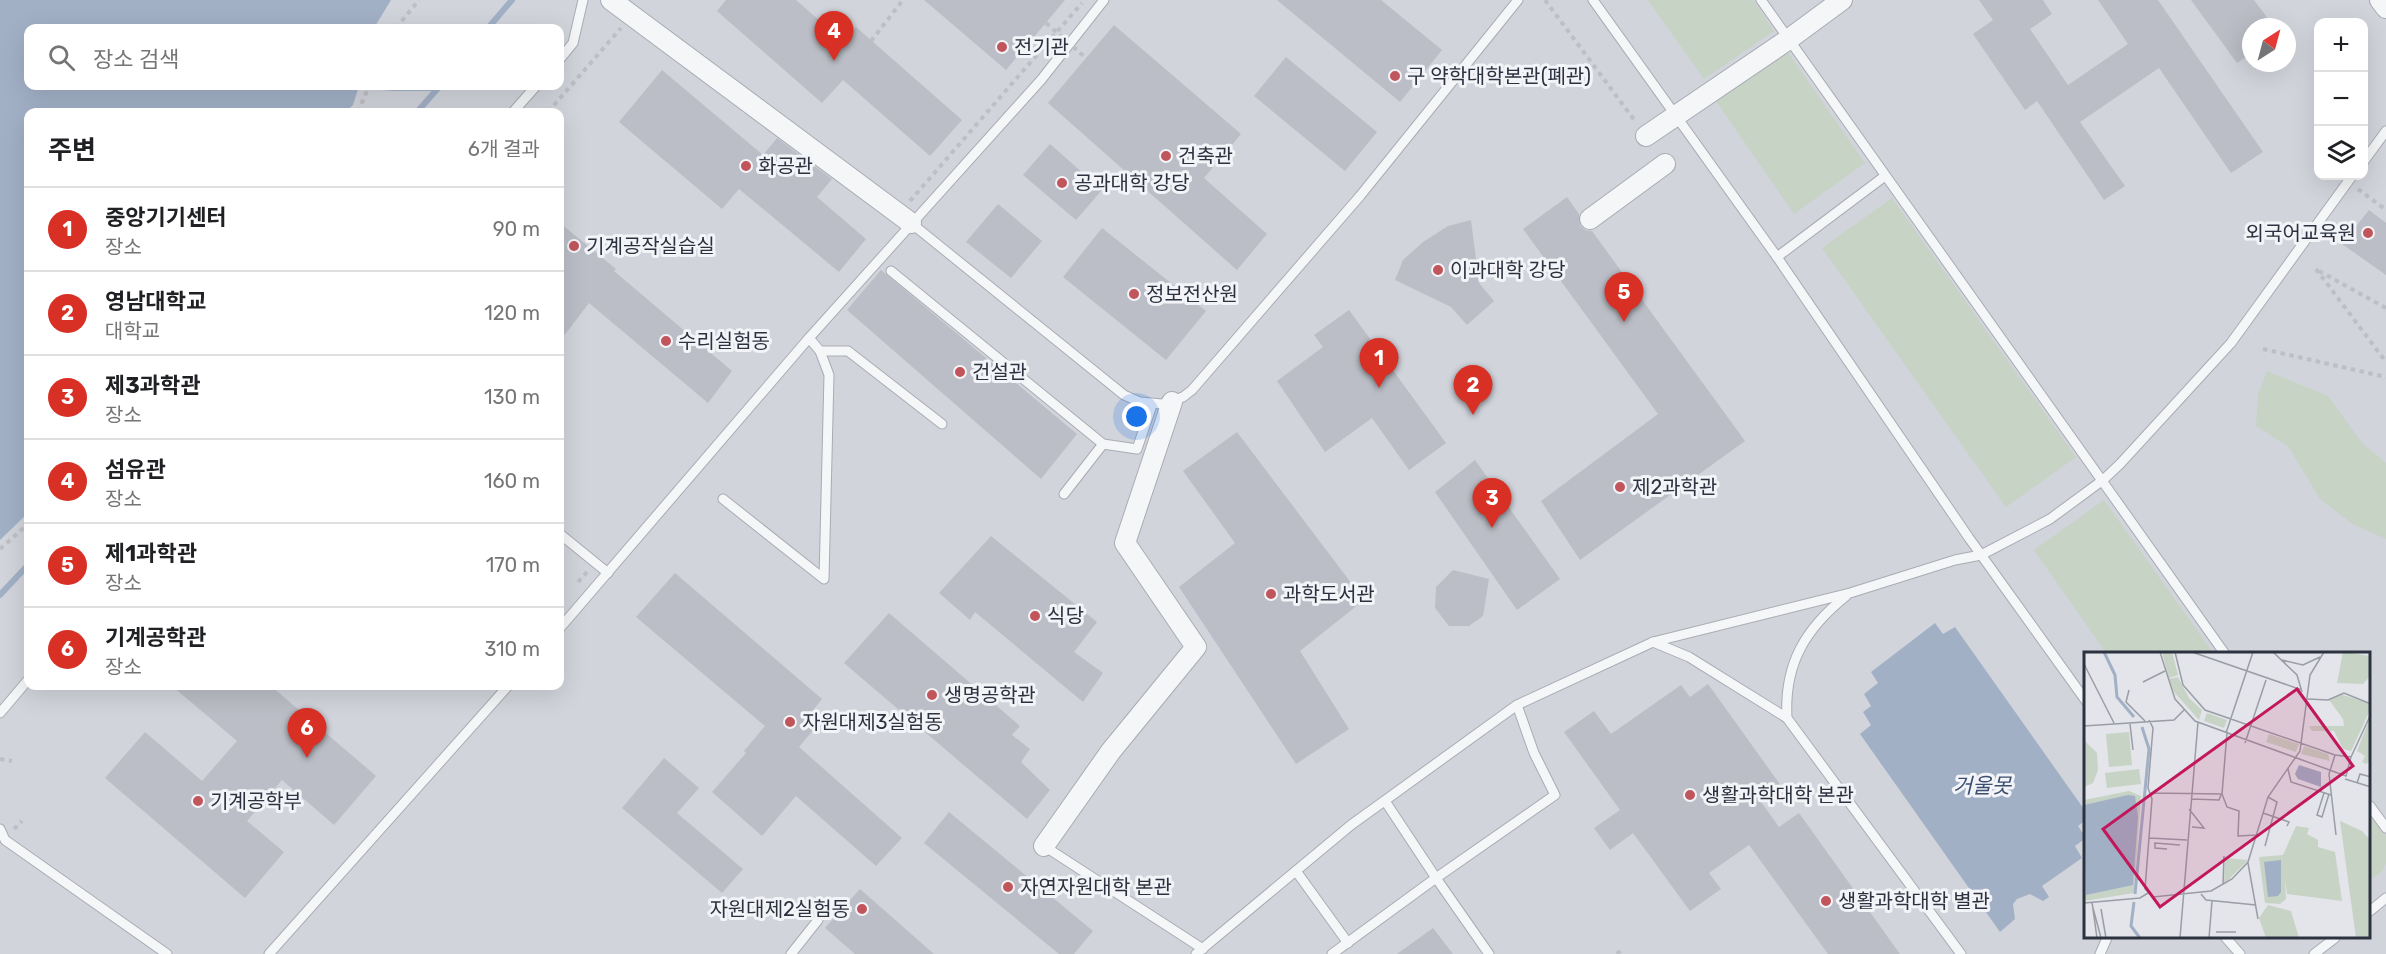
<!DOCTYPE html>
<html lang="ko">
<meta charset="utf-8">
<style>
:root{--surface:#fff;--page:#f6f6f6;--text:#202124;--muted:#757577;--line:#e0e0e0;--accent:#d93025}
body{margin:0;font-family:Rubik,"Noto Sans KR",sans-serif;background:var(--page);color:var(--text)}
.controls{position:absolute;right:18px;top:18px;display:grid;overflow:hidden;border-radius:12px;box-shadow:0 6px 24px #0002}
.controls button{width:54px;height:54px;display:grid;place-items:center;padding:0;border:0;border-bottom:2px solid var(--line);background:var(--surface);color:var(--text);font:30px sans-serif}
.compass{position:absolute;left:2242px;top:18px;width:54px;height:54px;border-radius:50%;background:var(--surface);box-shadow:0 6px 24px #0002;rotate:36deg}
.you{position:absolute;left:1137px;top:417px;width:21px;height:21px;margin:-15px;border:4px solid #fff;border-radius:50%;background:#1a73e8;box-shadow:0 0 0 9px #1a73e833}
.badge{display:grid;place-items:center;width:39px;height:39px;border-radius:50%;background:var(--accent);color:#fff;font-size:20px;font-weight:700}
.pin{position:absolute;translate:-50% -50px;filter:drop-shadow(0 2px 3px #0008)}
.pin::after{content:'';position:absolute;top:32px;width:21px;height:18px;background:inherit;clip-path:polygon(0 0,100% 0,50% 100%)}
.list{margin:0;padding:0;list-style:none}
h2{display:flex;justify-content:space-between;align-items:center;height:78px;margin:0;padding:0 24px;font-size:26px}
h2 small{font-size:20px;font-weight:400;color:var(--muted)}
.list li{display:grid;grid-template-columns:39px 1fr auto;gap:18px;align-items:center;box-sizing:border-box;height:84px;padding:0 24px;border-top:2px solid var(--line)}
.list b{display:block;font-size:22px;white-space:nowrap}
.list p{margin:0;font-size:20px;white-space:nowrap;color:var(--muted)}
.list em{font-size:20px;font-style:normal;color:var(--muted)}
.icon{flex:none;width:33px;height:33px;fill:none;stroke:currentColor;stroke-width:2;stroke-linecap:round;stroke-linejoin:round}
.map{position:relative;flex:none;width:2386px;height:954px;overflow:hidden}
.search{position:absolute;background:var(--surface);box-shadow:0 6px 24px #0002;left:24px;top:24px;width:540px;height:66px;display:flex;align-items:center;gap:15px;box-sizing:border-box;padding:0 21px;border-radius:12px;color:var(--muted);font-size:22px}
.panel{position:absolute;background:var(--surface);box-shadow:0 6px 24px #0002;left:24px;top:108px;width:540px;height:582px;border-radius:12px}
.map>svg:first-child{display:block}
.built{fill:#d1d4db;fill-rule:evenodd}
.green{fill:#c7d3c5}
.water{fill:#a2b0c6}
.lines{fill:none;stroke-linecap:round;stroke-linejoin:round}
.stream{stroke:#a2b0c6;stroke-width:6}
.building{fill:#bbbec6}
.lane-casing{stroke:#a9acb4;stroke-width:11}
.street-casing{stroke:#a9acb4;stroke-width:22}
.path{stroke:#bdbfc4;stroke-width:4;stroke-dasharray:4.5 4.5;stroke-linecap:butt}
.lane{stroke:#f5f6f8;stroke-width:9}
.street{stroke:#f5f6f8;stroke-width:20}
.path-bridge{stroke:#bdbfc4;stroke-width:4;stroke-dasharray:4.5 4.5;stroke-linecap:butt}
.poi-dot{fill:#c1555c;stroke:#f3f4f7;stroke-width:2}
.labels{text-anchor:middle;stroke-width:6;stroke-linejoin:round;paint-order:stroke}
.poi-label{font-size:20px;fill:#2d3240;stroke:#f3f4f7;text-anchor:start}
.water-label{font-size:21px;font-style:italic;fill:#3b4e70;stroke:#f3f4f7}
.inset-river{fill:none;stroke:#a2b0c6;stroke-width:3}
.inset-road{fill:none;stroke:#9a9da6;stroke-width:1.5}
.view{fill:#c2185b;fill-opacity:0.15;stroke:#c2185b;stroke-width:3}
.inset-edge{fill:none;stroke:#2d3240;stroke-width:3}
</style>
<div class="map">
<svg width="2386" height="954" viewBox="0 0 2386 954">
<rect width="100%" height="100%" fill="#e3e5ea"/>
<!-- built -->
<path class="built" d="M0,0h2386v954h-2386zM2318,22h46v154h-46zM2251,27h36v36h-36zM28,28h532v58h-532zM28,112h532v574h-532zM2086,654h284v284h-284z"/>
<!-- green -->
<g class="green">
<path d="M1648,0h105l21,31 -70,48z"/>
<path d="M1787,51l78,112 -71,51 -78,-113z"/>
<path d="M1892,198l184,259 -70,50 -184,-259z"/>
<path d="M2267,371l61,25 34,47 24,20v76l-32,-14 -34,-26 -32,-53 -32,-20 2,-31z"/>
<path d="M2104,500l110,154h-107l-73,-104z"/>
<path d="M2370,813l16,23v28l-4,7 -12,9z"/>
</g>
<!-- water -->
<g class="water">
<path d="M0,0h391l-17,28h-346v58h331l-6,19 -8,7h-317v401l-28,27z"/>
<path d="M1935,623l8,11 12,-7 131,185v8l-8,6 8,12 -11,8 7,12 -40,28 7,11 -6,4 -13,-7 -13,5 -4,5 2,15 -15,13 -140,-198 11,-9 -8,-13 8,-6 -7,-12 14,-11 -7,-11z"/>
</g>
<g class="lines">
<!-- stream -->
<g class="stream">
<path d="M488,28l24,-28"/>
<path d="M369,86l25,2h44"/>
<path d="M417,112l23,-26"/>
<path d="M0,595l28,-30"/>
</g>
</g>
<!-- building -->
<g class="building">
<path d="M726,0h70l48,42 12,-15 106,93 -32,36 -87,-76 -21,23 -105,-92z"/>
<path d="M924,0h141l-59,70z"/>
<path d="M1277,0h104l61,50 -42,52z"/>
<path d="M1979,0h64l9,14 -22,15 38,56 60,-41 -30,-44h60l105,152 -32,21 -72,-105 -79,54 45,64 -21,14 -67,-99 -12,9 -52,-76 20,-14z"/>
<path d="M2191,0h63l20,27h-23v27l-14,9z"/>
<path d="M1114,25l127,109 -37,44 63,56 -30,36 -189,-167z"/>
<path d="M1286,57l91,75 -32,39 -91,-75z"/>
<path d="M662,70l101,85 14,-17 55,41 -15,18 49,42 -27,33 -100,-83 -17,20 -103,-87z"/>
<path d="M1050,144l52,46 -26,30 -53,-45z"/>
<path d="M1567,197l12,17 1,12 5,4 7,1 153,210 -165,119 -39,-59 117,-87 -135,-185z"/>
<path d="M998,204l44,37 -31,37 -45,-36z"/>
<path d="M2369,210l17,13v52l-44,-31z"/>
<path d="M1471,220l8,63 15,18 -27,24 -16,-18 -56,-27 8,-20 20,-18 25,-16z"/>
<path d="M560,223l56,46 -2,2 118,100 -24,32 -119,-100 -29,38z"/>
<path d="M1102,228l104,83 -40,49 -103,-83z"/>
<path d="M881,270l196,164 -36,45 -194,-169z"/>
<path d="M1349,310l97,133 -37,27 -37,-52 -47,34 -48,-71 46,-34 -9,-12z"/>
<path d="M1237,432l127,168 -64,51 49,78 -53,35 -117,-177 56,-44 -52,-72z"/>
<path d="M1475,460l85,119 -43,31 -82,-118z"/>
<path d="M991,536l106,86 -23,30 29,21 -20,29 -108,-90 -5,8 -31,-27z"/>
<path d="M1453,570l36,9 -6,37 -14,10h-20l-14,-18 1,-21z"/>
<path d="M675,573l147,126 -8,10 10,8 -25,30 103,91 -26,28 -80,-70 -34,40 -50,-44 34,-39 -2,-2 21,-25 -129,-109z"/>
<path d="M889,613l131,113 -8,9 18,14 -9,13 29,28 -23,29 -183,-156z"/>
<path d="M1708,684l74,103 -21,15 18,25 20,-14 101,141h-72l-79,-109 -40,28 12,16 -31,22 -57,-78 -23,17 -16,-22 26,-18 -56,-78 30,-21 17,23 70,-49 9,12z"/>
<path d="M172,686h99l105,90 -42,49 -52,-45 -35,41 37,31 -39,46 -140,-120 40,-46 57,49 35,-40z"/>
<path d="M664,758l35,30 -22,25 66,56 -21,24 -100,-85z"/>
<path d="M949,812l144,119 -19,23h-15l-135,-111z"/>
<path d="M860,889l74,65h-79l-30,-26z"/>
<path d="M1433,928l20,26h-56z"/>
</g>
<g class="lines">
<defs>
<g id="lane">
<path d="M1593,0l184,257 192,281 117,163"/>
<path d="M1761,0l464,654"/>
<path d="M560,59l13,-16 10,-43"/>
<path d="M513,112l23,-26"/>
<path d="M2364,161l22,-30"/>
<path d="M911,223l213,172 16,7 22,2 21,-7 9,-7 168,-194 158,-196"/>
<path d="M1777,257l108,-81"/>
<path d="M891,271l212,173 34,5 15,-44"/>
<path d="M820,351h28l94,73"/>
<path d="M1064,494l39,-50"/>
<path d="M723,499l101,80 5,-204 -9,-24 -11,-13"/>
<path d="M560,534l48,39"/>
<path d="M1846,596c-41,33 -62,68 -59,122l174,236"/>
<path d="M560,628l249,-290 232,-258 63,-80"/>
<path d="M1653,642l36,15 98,61"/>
<path d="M0,713l28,-33"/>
<path d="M1385,801l51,77 53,76"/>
<path d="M2370,806l16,22"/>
<path d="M0,829l5,11 162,114"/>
<path d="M1044,846l159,103"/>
<path d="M1296,871l52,72"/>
<path d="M2370,911l16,-13"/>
<path d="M2226,938l14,16"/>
<path d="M269,954l239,-268"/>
<path d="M791,954l27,-34"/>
<path d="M1196,954l155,-129 166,-120 136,-63 197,-49 105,-33 26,-5 69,-36 53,-39 17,-16 111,-121 121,-167"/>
<path d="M1332,954l104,-76 119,-83 -21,-42 -17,-48"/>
<path d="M2100,954l7,-16"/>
<path d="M2314,954l21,-16"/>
</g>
<g id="street">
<path d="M611,0l300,223"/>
<path d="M2380,0l6,8"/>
<path d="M1646,136l143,-97 53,-39"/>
<path d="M1590,219l75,-55"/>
<path d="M1044,846l67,-95 85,-104 -71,-104 47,-141"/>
</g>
</defs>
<!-- lane casing -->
<use href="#lane" class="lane-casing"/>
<!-- street casing -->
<use href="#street" class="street-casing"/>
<!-- path -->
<g class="path">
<path d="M1545,0l90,121"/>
<path d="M396,28l23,-28"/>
<path d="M871,41l32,-41"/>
<path d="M358,112l11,-26"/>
<path d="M548,112l73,-84"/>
<path d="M2358,189l28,21"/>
<path d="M910,201l172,-198"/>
<path d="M2316,269l70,93"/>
<path d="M2319,271l67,37"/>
<path d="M2263,349l123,28"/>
<path d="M0,549l28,-25"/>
<path d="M578,582l10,-11"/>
<path d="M0,759l12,2"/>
<path d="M14,829l8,-8"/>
<path d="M1617,954l5,-5"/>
</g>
<!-- lane -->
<use href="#lane" class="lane"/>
<!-- street -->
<use href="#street" class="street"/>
<!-- path-bridge -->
<path class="path-bridge" d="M1046,23l40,35"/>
</g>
<!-- markers -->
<g class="poi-dot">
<circle cx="1002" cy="47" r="6"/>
<circle cx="1395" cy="76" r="6"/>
<circle cx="1166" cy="156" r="6"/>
<circle cx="746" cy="166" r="6"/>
<circle cx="1062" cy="183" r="6"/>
<circle cx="2368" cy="233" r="6"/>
<circle cx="574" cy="246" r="6"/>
<circle cx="1438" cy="270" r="6"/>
<circle cx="1134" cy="294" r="6"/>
<circle cx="666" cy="341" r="6"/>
<circle cx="960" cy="372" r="6"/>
<circle cx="1620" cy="487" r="6"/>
<circle cx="1271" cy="594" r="6"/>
<circle cx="1035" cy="616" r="6"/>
<circle cx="932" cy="695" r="6"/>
<circle cx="790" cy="722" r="6"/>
<circle cx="1690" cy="795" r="6"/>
<circle cx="198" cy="801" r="6"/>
<circle cx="1008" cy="887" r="6"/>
<circle cx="1826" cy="901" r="6"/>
<circle cx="862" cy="909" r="6"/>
</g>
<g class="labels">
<!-- poi labels -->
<g class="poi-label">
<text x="1014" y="54">전기관</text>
<text x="1407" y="83">구 약학대학본관(폐관)</text>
<text x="1178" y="163">건축관</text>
<text x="758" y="173">화공관</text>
<text x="1074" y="190">공과대학 강당</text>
<text x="2356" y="240" text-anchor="end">외국어교육원</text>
<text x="586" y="253">기계공작실습실</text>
<text x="1450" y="277">이과대학 강당</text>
<text x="1146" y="301">정보전산원</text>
<text x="678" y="348">수리실험동</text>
<text x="972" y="379">건설관</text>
<text x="1632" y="494">제2과학관</text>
<text x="1283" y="601">과학도서관</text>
<text x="1047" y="623">식당</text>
<text x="944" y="702">생명공학관</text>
<text x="802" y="729">자원대제3실험동</text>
<text x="1702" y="802">생활과학대학 본관</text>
<text x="210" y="808">기계공학부</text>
<text x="1020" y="894">자연자원대학 본관</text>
<text x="1838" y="908">생활과학대학 별관</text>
<text x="850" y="916" text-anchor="end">자원대제2실험동</text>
</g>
<!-- water labels -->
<g class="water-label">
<text x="1982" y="793">거울못</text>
</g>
</g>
<!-- overview -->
<g transform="translate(2084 652)">
<rect width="286" height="286" fill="#e3e5ea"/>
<path d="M78,0h10l6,23 -9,3zM259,0l27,4v20l-7,8 -26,-1zM94,25l11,21 13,12 -3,10 -25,-28 -5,-13zM256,42l29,9 1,7 -19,41 -8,-2 -9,-18h-22l-3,-5h35l-1,-7 -14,-19zM123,61l20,7 -3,8 -20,-7zM286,66l1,42 -5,4 -4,-2 3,-6 -8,-5zM45,80l3,33 -23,2 -3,-33zM185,82l30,10 -3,8 -30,-10zM0,88l13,13 1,17 -5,13 -9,4zM220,94l24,8 2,7 -29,-7zM55,117l2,15 -34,4 -2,-15zM45,139l12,5 -7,97 -50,8v-101zM256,169l22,10 8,9v98h-14zM212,174l13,2 -2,6 11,6v7l17,5 7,49 -55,-7 -2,-15 1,20 -6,5 -15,-1 -6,-46 24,-2zM141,206l23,2 -24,24zM184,253l23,6 8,27h-33l-7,-20z" fill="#c7d3c5"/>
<path d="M215,113l22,7v15l-23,-8 -3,-5zM44,143l7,1 3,21 -5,68 -47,10 -2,-90zM197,208v32l-3,4 -10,1 -4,-35z" fill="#a2b0c6"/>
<path class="inset-river" d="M20,0l11,23 2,22 17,20M51,242l14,-145 -7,-22M50,250l-3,24 9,12"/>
<path class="inset-road" d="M76,0l15,47 20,22 151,55 5,-19 -16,-2 -130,-45 -22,-25 -8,-33M108,0l110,38M189,0l24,23 5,17M198,8l21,5 17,-8M0,12l30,59M59,30l22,-11M45,38l-3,12 19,19M224,47l20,1 16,-7 27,11M65,68l4,8 -5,60 4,11 -7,90 8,8 58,-6 21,-12 16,-17 20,-65 32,-46 10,-76 14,-23M46,72l3,26M0,74l90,-6 10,-10M142,81l27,-81M161,91l21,-63M251,103l-6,19 7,61M267,105l20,-43M204,117l3,13 40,13M261,127l26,8M273,131l3,-9 11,3M66,141l72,1 5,-61M240,141l-7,22 5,2 7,-23M138,142l5,13 12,4 -1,25 19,-1M108,147l27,1 2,-5M105,157l15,19 -12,-1M179,161l26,9 -2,4M65,186l38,2M181,194l12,-44 -9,-5M83,197l-12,-1v-5l25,2M164,211l10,56M139,233l1,-29M117,242l5,6 50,5M8,250l5,36M0,251l56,-5 8,-5M9,256l8,30M17,257l5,29M132,280h20M96,286l18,-216M125,286l3,-37"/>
<path class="view" d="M213,37l56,77 -193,141 -57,-78z"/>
<rect width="286" height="286" class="inset-edge"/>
</g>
</svg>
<div class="controls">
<button>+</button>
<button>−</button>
<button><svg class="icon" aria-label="layers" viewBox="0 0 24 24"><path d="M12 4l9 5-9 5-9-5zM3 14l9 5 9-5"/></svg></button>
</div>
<svg class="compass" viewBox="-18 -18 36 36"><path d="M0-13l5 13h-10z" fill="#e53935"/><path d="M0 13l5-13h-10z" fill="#757577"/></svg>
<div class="you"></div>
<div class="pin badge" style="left:1379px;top:388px">1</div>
<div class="pin badge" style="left:1473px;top:415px">2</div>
<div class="pin badge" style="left:1492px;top:528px">3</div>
<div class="pin badge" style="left:834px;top:61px">4</div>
<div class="pin badge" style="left:1624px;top:322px">5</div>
<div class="pin badge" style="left:307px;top:758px">6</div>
<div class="search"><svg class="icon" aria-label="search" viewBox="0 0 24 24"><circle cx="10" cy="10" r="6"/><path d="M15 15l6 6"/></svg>장소 검색</div>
<section class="panel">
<h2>주변<small>6개 결과</small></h2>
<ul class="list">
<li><span class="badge">1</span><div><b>중앙기기센터</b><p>장소</p></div><em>90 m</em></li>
<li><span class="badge">2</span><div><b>영남대학교</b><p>대학교</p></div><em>120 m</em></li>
<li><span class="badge">3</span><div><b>제3과학관</b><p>장소</p></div><em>130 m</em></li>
<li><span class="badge">4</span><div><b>섬유관</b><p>장소</p></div><em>160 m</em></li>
<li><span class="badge">5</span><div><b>제1과학관</b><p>장소</p></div><em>170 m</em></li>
<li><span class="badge">6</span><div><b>기계공학관</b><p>장소</p></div><em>310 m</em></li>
</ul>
</section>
</div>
